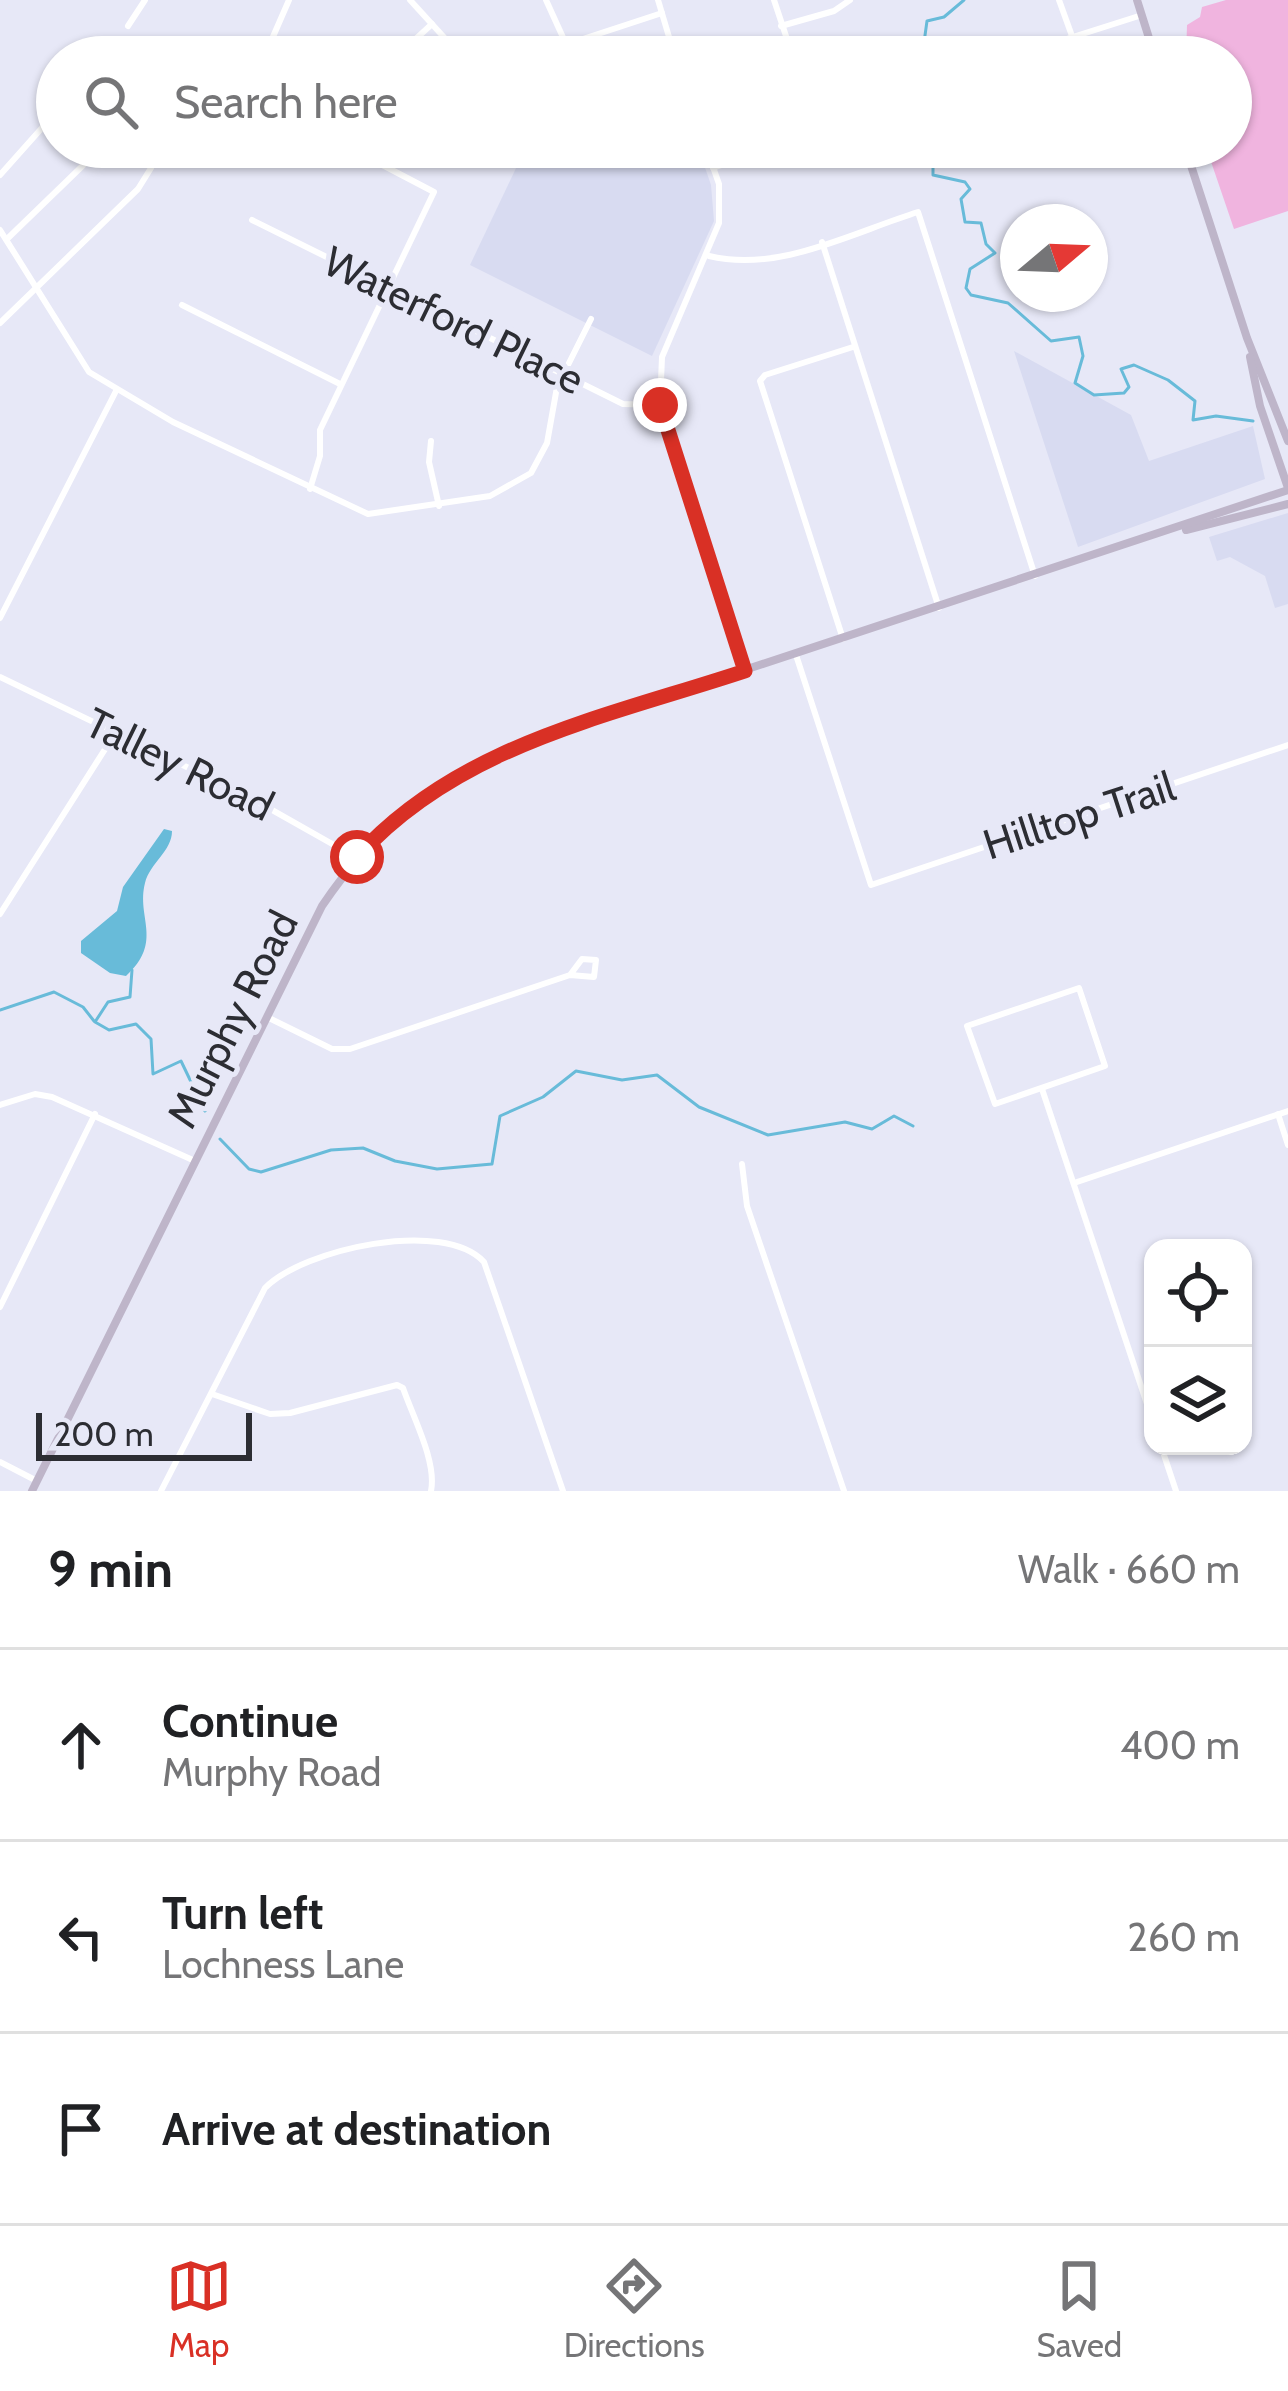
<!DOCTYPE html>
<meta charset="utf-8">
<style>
:root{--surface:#fff;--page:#f6f6f6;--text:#202124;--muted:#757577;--line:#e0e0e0;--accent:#d93025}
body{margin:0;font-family:Cabin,sans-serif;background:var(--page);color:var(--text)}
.controls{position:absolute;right:36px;bottom:36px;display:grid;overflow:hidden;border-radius:24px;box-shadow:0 3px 9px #0004}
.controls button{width:108px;height:108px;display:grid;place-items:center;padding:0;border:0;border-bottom:3px solid var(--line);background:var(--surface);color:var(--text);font:60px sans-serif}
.compass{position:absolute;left:1000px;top:204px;width:108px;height:108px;border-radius:50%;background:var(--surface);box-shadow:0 3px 9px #0004;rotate:71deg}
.scale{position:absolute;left:36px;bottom:30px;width:216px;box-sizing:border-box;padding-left:12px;border:6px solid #2c2d33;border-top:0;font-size:33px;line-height:42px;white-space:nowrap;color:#2c2d33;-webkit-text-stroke:9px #e7e8f7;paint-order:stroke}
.stop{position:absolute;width:36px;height:36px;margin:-27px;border:9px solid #d93025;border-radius:50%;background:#fff}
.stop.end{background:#d93025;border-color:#fff;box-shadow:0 3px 12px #0008}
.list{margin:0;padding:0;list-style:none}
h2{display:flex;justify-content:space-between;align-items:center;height:156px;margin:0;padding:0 48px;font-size:51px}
h2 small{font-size:39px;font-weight:400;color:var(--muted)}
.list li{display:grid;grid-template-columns:78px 1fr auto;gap:36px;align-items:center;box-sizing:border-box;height:192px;padding:0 48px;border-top:3px solid var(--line)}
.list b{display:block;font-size:45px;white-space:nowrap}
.list p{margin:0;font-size:39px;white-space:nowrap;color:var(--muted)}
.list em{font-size:39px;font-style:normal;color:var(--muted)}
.icon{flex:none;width:66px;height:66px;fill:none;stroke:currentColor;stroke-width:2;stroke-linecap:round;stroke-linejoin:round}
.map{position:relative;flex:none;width:1288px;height:1491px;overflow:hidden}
.search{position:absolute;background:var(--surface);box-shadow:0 3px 9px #0004;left:36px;right:36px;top:36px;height:132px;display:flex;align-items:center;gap:30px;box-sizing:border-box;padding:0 42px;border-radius:66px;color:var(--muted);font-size:45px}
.sheet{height:732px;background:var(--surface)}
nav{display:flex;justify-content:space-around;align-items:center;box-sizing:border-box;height:168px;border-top:3px solid var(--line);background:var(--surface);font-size:33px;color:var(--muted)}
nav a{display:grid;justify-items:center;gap:6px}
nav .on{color:var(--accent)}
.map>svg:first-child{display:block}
.built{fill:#d8dbf1}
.green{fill:#f0b4df}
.water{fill:#68bbd9}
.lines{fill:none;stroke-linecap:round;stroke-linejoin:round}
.stream{stroke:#68bbd9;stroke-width:3}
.street{stroke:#fff;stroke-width:6}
.secondary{stroke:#beb5c9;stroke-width:8}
.route{stroke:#d93025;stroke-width:15}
.labels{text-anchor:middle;stroke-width:10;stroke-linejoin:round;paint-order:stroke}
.street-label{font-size:42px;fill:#2c2d33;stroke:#e7e8f7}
</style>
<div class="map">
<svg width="1288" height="1491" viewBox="0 0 1288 1491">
<rect width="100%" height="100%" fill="#e7e8f7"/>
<!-- built -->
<g class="built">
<path d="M526,147h172l13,38 3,36 -62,135 -182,-91z"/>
<path d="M1014,351l117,64 18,46 104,-35 12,53 -187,68z"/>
<path d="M1288,513v91l-13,4 -10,-32 -35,-19 -13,4 -8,-24z"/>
</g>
<!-- green -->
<path class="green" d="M1226,0h62v211l-54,18 -28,-82h25v-90h-45l1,-32 13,-8 2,-10z"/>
<!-- water -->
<path class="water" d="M164,829l8,2c0,20 -22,32 -27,52 -9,35 19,58 -19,93l-16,-3 -29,-20v-12l36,-30 6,-24z"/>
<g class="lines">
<!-- stream -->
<g class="stream">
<path d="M922,57l5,-36 17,-4 20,-17"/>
<path d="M919,147l14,13v15l32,7 5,7 -9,10 4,23 16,1 5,21 9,9 -25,16 -4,19 5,7 37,8 43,38 28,-4 4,19 -8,27 19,12 30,-2 5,-6 -8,-18 13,-4 34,15 27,21 -2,19 23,-4 37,5"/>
<path d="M132,970l-2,27 -22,5 -13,20 14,8 27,-6 15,15 2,35 28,-13 24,50"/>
<path d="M0,1010l54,-18 29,15 11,14"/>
<path d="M220,1139l29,30 12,3 70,-22 32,-2 32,13 42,8 55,-5 8,-48 43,-19 33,-26 46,9 35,-5 42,32 69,28 77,-13 27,7 22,-13 19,10"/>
</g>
<!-- street -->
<g class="street">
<path d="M410,0l52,57"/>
<path d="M546,0l20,44"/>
<path d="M658,0l17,57"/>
<path d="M774,0l19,57"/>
<path d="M1059,0l13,36"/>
<path d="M128,26l17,-26"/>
<path d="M781,26l53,-15 16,-11"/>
<path d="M255,57l17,-18 17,-39"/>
<path d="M396,57l36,-33"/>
<path d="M528,57l134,-44"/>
<path d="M1010,57l132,-42"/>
<path d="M706,147l13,37v39l-57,134 -2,48 85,266"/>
<path d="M713,168l59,-21"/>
<path d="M0,175l49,-55"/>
<path d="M252,220l371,184 37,1"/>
<path d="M0,230l89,142 84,50 195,92 122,-18 41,-23 16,-30 10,-56 34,-68"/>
<path d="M7,239l95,-92"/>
<path d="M822,242l117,366"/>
<path d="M709,256c70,17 142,-23 209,-44l117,364"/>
<path d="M182,305l158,79"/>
<path d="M0,323l138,-134 13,-21 -16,-21"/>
<path d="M431,441l-2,21 10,44"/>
<path d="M310,489l10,-33v-26l114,-238 -86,-45"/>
<path d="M0,618l116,-227"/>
<path d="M843,639l-83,-258 5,-6 88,-28"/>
<path d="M796,655l75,230 417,-140"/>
<path d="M0,677l251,121 106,60"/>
<path d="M0,914l116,-182"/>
<path d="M1079,988l26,78 -110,38 -28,-78z"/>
<path d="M267,1017l65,32h18l220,-74 24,2 2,-17 -14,-1 -12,16"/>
<path d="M1042,1089l111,333"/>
<path d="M0,1105l35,-11 17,3 143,64"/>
<path d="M1278,1114l10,31"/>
<path d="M742,1164l5,42 97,285"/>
<path d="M1074,1183l214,-72"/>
<path d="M0,1307l95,-193"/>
<path d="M212,1394l58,20 20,-1 107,-28 6,3c10,29 34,74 28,103"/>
<path d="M1161,1446l15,45"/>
<path d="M0,1462l37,19"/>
<path d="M161,1491l104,-203c38,-39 179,-70 219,-26l79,229"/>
</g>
<!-- secondary -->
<g class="secondary">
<path d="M1137,0l18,57"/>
<path d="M1185,147l62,191 41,103"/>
<path d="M1250,357l10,49 28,82"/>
<path d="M1186,530l102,-26"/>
<path d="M32,1491l290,-585c50,-74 110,-127 193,-160l773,-256"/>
</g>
</g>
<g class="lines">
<!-- route -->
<path class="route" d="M357,857c101,-112 249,-140 388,-186l-85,-266"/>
</g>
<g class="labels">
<!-- street labels -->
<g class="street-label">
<text transform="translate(454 320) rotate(26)" y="15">Waterford Place</text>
<text transform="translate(180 764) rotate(26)" y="15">Talley Road</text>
<text transform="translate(1079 815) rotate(-18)" y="15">Hilltop Trail</text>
<text transform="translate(232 1019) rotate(-63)" y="15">Murphy Road</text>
</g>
</g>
</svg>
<div class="controls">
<button><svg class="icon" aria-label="locate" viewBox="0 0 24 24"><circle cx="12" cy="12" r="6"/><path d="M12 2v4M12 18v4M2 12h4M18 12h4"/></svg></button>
<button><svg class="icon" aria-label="layers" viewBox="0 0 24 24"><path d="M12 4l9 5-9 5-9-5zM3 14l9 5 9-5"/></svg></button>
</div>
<svg class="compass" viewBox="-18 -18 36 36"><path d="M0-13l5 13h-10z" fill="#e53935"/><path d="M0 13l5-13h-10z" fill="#757577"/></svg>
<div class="scale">200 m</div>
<div class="stop" style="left:357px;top:857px"></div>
<div class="stop end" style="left:660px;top:405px"></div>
<div class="search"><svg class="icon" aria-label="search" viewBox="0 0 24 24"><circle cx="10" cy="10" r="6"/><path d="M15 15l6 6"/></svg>Search here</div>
</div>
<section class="sheet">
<h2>9 min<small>Walk · 660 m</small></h2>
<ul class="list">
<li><svg class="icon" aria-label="ahead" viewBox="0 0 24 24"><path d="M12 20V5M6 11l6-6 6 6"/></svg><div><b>Continue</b><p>Murphy Road</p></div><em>400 m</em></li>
<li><svg class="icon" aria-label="left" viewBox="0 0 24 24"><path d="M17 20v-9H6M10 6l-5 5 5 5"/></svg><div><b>Turn left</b><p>Lochness Lane</p></div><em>260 m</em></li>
<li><svg class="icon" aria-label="arrive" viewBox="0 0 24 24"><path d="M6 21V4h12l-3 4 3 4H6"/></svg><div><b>Arrive at destination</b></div></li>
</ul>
</section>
<nav>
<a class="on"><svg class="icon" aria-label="map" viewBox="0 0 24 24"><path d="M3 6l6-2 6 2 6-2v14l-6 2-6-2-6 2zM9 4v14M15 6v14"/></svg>Map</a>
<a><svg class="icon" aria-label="directions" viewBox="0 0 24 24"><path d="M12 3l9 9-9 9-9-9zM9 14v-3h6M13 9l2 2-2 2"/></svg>Directions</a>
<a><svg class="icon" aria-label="saved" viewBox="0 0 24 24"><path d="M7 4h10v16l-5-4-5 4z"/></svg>Saved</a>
</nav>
